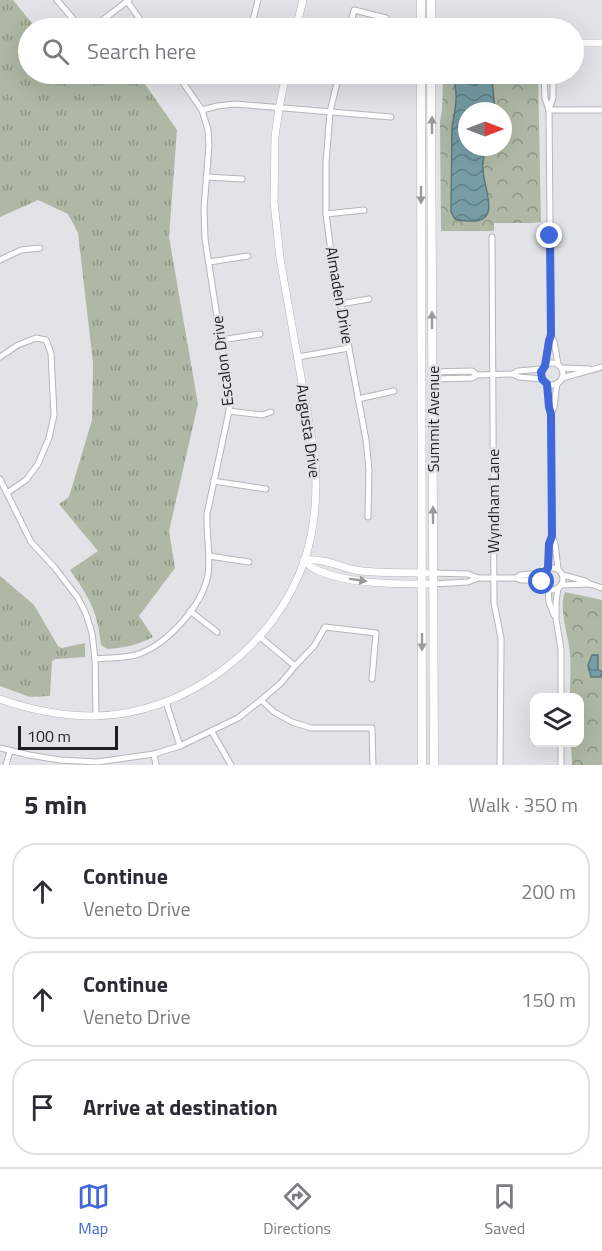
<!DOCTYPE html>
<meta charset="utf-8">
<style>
:root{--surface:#fff;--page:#f2f2f3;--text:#2b2b33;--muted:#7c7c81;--line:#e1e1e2;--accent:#4068da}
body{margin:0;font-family:"Titillium Web",sans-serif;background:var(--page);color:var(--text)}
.controls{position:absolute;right:18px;bottom:18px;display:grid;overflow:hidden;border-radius:12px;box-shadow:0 6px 24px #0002}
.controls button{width:54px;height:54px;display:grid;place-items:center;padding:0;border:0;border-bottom:2px solid var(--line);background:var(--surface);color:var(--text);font:30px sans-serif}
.compass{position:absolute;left:458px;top:102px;width:54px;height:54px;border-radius:50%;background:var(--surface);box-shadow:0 6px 24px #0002;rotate:90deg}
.scale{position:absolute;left:18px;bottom:15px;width:100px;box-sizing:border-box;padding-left:6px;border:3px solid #1e1f20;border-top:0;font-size:16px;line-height:21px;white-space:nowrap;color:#1e1f20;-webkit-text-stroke:4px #e2e3e7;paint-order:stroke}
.stop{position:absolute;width:18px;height:18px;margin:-14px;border:4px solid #4068da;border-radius:50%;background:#fff}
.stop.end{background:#4068da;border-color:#fff;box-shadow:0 2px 6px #0008}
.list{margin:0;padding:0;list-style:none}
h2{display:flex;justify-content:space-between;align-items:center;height:78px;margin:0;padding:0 24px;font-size:26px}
h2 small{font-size:20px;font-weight:400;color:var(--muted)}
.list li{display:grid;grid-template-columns:39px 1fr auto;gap:18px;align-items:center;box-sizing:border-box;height:96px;margin:0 12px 12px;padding:0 12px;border:2px solid var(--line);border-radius:24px}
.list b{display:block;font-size:22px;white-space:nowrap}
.list p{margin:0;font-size:20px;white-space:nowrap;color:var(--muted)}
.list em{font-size:20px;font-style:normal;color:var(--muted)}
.icon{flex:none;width:33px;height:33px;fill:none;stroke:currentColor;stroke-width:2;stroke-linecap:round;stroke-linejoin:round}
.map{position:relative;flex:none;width:602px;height:765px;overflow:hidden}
.search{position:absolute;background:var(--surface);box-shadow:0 6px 24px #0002;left:18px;right:18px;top:18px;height:66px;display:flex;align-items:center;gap:15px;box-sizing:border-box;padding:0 21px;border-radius:33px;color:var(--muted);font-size:22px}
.sheet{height:402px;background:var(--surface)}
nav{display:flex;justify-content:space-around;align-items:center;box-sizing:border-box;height:84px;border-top:2px solid var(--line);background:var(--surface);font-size:16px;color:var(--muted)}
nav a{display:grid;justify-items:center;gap:3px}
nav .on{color:var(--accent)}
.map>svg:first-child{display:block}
.grass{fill:url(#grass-tufts)}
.park{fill:url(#park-crowns);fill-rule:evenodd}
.water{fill:url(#water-waves);stroke:#5c787e;stroke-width:1.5}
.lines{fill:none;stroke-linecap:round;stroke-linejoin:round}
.minor-casing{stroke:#b5b6b9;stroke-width:7}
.tertiary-casing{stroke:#b5b6b9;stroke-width:8}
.secondary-casing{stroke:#b5b6b9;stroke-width:9}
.minor{stroke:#fff;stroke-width:5}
.tertiary{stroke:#fff;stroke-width:7}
.secondary{stroke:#fff;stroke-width:8}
.oneway{fill:#9a9a9b}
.route{stroke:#4068da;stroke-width:8}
.labels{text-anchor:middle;stroke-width:5;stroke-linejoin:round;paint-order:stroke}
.street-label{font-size:16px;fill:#1e1f20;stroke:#e2e3e7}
</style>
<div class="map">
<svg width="602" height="765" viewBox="0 0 602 765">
<defs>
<pattern id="grass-tufts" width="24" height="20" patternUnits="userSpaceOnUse" patternTransform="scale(1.5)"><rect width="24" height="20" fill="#aeb8a4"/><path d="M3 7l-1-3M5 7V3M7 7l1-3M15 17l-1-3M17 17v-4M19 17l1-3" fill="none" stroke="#8d9585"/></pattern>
<pattern id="park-crowns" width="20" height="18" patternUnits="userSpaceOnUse" patternTransform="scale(1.5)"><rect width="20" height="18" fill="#aeb8a4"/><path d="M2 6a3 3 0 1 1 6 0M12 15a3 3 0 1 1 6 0" fill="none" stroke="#8d9585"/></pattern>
<pattern id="water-waves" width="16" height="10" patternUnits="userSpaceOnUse" patternTransform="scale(1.5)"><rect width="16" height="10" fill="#779ea6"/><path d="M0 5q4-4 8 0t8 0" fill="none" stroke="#618087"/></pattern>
</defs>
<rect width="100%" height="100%" fill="#e2e3e7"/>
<!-- grass -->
<g class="grass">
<path d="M0,0h13l23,28h-8v46h110l39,56 -8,107 29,167 -29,127 6,37 -36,48 14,21c-15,8 -29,11 -46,12l-6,-4c-3,-33 -12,-48 -31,-75l28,-19 -39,-47 10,-7 23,-77 1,-57 -15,-130 -10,-19 -30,-14 -38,17z"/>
<path d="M0,576l34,29 24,41 4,2 23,-5v14l-29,2 -4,2 -2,35 -20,1 -30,-11z"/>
</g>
<!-- park -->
<g class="park">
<path d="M440,74h98l3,148 -9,1h-38v8h-53l-1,-110 2,-11 1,-27zM467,111h36v36h-36z"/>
<path d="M565,592l37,8v165h-30l-1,-22 9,-1v-44l-10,-1c0,-14 1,-29 0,-43 -1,-18 -12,-45 -5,-62z"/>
</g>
<!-- water -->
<g class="water">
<path d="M457,74h33l2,4 3,33h-28v36h19c-2,8 -4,15 -3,23 0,16 18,50 -9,51 -7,0 -13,0 -19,-2l-4,-7 1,-85c2,-11 5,-23 4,-34 -1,-8 -2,-12 1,-19z"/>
<path d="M592,655h6v15l4,1 -1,6h-10l-3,-12z"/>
</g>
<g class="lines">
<defs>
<g id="minor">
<path d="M57,0l24,28"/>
<path d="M127,1l19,27"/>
<path d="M92,28l37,-28"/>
<path d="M251,28l7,-28"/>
<path d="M350,28l4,-18 32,8"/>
<path d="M339,74l-9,38 -4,51v51l5,38 35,188 3,29 -1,48"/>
<path d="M544,74l1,24 4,12 2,225 -2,6 -4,25"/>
<path d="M549,109l4,-11v-24"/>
<path d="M202,110l15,-4 18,-2 156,13"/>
<path d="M549,110h53"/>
<path d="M206,177l36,2"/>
<path d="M326,214l38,-4"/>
<path d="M492,237l2,366 7,35v12l-1,115"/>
<path d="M0,260l21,-10 19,-2"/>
<path d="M209,262l39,-6"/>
<path d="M340,304l29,-5"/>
<path d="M551,335l3,6 4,23"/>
<path d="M221,340l39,-6"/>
<path d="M0,357l18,-12 18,-7 10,2 5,13 3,62 -5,23 -11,26 -12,16 -19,13"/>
<path d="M298,357l51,-9"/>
<circle cx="552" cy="374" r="11"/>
<path d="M561,368l28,1"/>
<path d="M432,372l40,-1 5,4"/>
<path d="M513,374l6,3 23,2"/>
<path d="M562,378l40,-11"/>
<path d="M433,379l39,-1 5,-3 36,-1 5,-3 24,-2"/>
<path d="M547,384l2,23 2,7 1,122 3,8 3,25"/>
<path d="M358,399l36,-8"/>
<path d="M229,411l33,4 9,-3"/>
<path d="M551,414l3,-7 3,-24"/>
<path d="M0,479l31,63 24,26 23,30 8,16 6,19 3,26 1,57"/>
<path d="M213,481l53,8"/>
<path d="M209,556l40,6"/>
<circle cx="552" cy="579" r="11"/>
<path d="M548,569l1,-25 3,-8"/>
<path d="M431,573l37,1 10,4h38l5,2h21"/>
<path d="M563,575l22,6 5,3 12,4"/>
<path d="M516,578l4,-3 23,-2"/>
<path d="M432,584l36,-2 10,-4"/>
<path d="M561,585l29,-1"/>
<path d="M558,588l-2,14v17l5,30v49"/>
<path d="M548,589l1,13 5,13"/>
<path d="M190,611l27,21"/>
<path d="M260,637l35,29"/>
<path d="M95,659c13,-1 28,-1 41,-4 31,-10 66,-49 72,-80 3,-20 -2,-41 -1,-61l22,-103 1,-10 -25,-162 -1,-31 5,-62 -1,-16 -6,-20 -25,-36"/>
<path d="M261,700l13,12 18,10 19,6h61l1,37"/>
<path d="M166,702l14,44"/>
<path d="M212,732l19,33"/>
<path d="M0,748l29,7 31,5 37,2 57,-8 26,-8 58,-28 23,-18 20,-17 14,-17 19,-20 11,-19 51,6 -4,46"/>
<path d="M154,754l2,11"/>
<path d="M6,765l4,-14"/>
<path d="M561,765v-23"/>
</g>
<g id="tertiary">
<path d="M296,28l7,-28"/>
<path d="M574,43h28"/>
<path d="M304,560c4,4 7,8 11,9 31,15 78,15 112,15"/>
<path d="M304,560c18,-2 34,6 51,10 23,4 48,2 71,3"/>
<path d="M0,699c31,11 61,17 94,17 92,-1 182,-70 211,-157 11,-35 13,-72 9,-108l-34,-193 -6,-56 1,-65 4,-29 7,-34"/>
</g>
<g id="secondary">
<path d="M421,0v28"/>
<path d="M431,0v28"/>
<path d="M421,74l1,691"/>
<path d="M431,74l3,691"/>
</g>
</defs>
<!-- minor casing -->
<use href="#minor" class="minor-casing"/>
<!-- tertiary casing -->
<use href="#tertiary" class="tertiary-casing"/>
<!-- secondary casing -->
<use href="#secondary" class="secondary-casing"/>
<!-- minor -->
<use href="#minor" class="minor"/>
<!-- tertiary -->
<use href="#tertiary" class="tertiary"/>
<!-- secondary -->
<use href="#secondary" class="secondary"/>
</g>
<!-- one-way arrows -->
<defs><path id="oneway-solid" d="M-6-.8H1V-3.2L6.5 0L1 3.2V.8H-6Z" transform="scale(1.5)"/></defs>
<g class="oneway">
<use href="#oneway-solid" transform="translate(432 125) rotate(-90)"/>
<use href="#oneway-solid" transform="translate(421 195) rotate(90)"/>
<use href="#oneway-solid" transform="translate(432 320) rotate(-90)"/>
<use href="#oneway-solid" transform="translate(433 515) rotate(-90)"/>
<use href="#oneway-solid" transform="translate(358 580) rotate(9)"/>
<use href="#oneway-solid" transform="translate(422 642) rotate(90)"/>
</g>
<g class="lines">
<!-- route -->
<path class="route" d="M542,582v-7l6,-7 1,-24 3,-8 -1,-122 -2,-7 -2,-23 -5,-5 -1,-7 4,-6 4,-25 2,-6 -1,-99"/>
</g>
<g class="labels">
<!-- street labels -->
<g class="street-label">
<text transform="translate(340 295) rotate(80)" y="6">Almaden Drive</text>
<text transform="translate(222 361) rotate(-97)" y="6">Escalon Drive</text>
<text transform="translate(433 419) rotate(-90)" y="6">Summit Avenue</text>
<text transform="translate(309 431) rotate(82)" y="6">Augusta Drive</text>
<text transform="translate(493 501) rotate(-90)" y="6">Wyndham Lane</text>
</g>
</g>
</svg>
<div class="controls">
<button><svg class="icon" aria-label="layers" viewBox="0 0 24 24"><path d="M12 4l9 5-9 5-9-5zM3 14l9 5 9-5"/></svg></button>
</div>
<svg class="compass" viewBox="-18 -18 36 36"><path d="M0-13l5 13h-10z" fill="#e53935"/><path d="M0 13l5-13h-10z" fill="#7c7c81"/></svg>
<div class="scale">100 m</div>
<div class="stop" style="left:542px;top:582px"></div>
<div class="stop end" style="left:550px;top:236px"></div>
<div class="search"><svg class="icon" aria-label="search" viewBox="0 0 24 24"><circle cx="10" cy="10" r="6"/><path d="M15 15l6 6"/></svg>Search here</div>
</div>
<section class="sheet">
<h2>5 min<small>Walk · 350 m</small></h2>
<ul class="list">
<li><svg class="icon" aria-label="ahead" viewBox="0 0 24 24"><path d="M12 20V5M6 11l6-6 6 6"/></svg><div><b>Continue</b><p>Veneto Drive</p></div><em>200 m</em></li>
<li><svg class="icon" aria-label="ahead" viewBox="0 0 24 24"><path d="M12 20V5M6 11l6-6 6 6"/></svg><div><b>Continue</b><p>Veneto Drive</p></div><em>150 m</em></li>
<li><svg class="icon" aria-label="arrive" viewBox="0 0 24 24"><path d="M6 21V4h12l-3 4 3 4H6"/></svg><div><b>Arrive at destination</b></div></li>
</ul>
</section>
<nav>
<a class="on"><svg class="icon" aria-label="map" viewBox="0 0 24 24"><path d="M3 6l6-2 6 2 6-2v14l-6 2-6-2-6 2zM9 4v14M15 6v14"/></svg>Map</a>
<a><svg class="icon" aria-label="directions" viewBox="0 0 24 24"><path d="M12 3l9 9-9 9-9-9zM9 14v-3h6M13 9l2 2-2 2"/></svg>Directions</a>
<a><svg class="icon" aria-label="saved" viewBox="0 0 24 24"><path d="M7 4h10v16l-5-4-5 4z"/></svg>Saved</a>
</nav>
